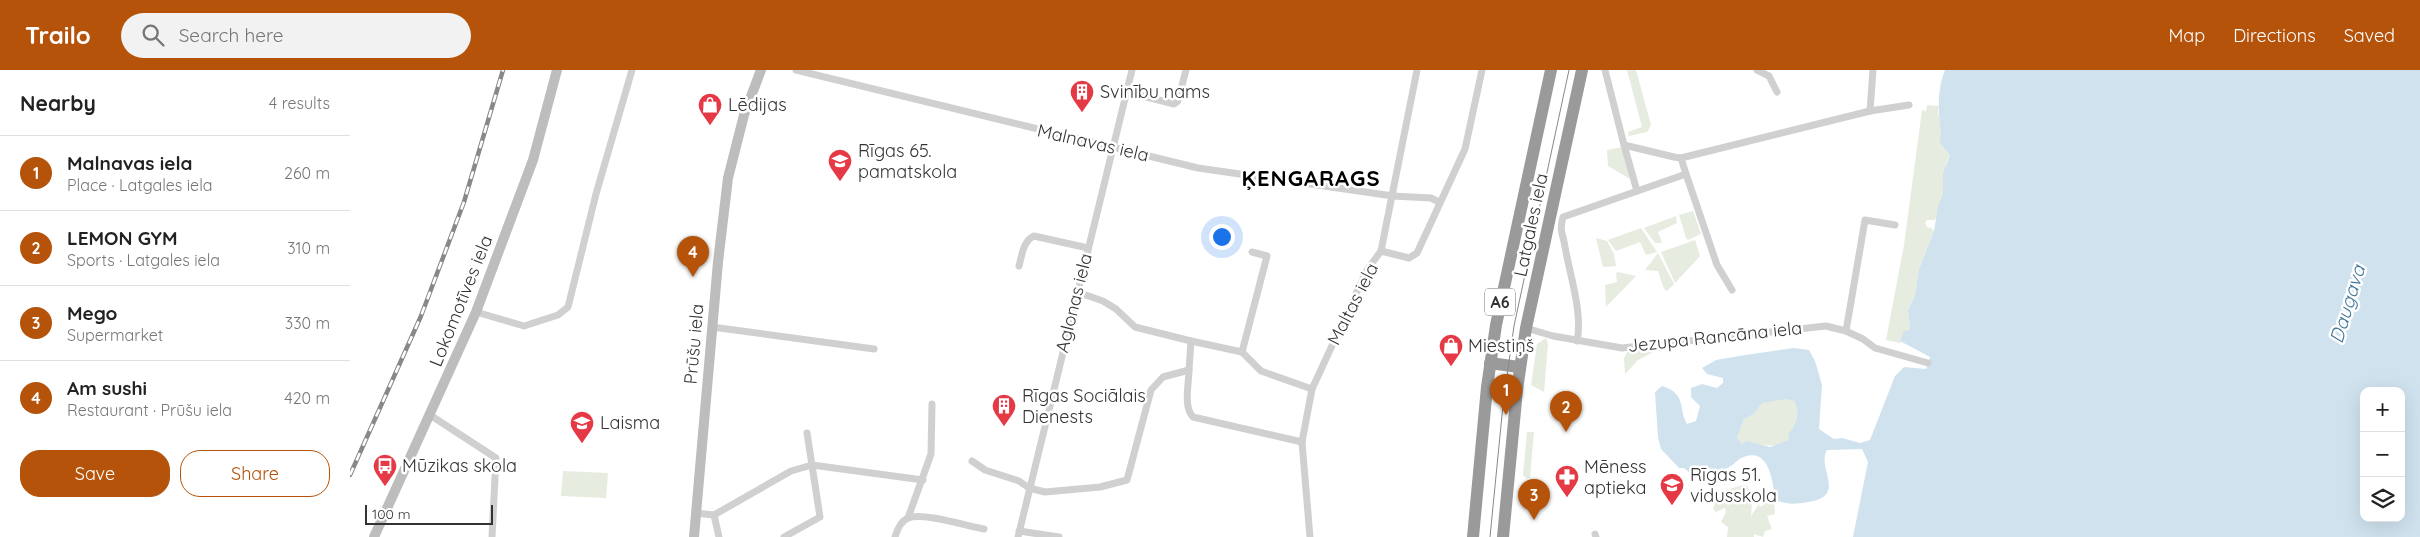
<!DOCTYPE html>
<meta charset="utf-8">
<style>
:root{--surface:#fff;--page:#f2f2f2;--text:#222;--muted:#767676;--line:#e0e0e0;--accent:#b45309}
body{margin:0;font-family:Quicksand,sans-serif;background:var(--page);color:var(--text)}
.controls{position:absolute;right:15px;bottom:15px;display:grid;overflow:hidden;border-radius:10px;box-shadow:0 5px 20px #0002}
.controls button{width:45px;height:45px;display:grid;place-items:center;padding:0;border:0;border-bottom:1px solid var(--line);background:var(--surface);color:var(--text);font:25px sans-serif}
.scale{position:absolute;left:15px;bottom:12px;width:128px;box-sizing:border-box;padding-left:5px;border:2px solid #333;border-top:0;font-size:14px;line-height:18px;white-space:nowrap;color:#333;-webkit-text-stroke:4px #fff;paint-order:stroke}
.you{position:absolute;left:871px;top:166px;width:18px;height:18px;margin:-12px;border:4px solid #fff;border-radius:50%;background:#1a73e8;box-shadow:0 0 0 8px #1a73e833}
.badge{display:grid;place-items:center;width:32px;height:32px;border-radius:50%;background:var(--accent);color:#fff;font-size:16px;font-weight:700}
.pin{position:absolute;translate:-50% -41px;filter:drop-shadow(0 1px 2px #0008)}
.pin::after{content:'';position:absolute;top:26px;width:18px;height:15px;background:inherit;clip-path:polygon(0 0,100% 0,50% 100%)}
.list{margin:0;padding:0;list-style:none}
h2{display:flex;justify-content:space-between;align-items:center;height:65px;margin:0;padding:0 20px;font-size:21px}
h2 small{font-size:16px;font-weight:400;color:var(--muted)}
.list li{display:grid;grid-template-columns:32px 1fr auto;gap:15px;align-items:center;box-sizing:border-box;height:75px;padding:0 20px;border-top:1px solid var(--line)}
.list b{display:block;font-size:19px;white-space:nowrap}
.list p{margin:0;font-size:16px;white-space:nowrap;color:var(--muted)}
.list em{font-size:16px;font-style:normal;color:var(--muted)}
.actions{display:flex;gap:10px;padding:15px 20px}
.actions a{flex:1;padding:11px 0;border:1px solid var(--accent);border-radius:20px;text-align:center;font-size:18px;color:var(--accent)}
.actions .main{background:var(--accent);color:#fff}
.icon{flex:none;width:28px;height:28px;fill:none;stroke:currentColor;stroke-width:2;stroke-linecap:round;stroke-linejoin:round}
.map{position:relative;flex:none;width:2070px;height:467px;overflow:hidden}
header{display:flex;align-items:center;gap:30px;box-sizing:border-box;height:70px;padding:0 25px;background:var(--accent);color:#fff}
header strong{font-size:24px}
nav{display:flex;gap:28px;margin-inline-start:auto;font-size:18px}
.search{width:350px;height:45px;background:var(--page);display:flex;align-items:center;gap:12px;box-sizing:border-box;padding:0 18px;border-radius:28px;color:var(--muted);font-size:19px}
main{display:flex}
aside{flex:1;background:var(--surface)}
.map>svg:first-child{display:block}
.green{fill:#e6ecdf}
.water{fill:#cfe2ee;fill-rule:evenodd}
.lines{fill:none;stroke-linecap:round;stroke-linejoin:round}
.street{stroke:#d0d0d0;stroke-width:7}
.secondary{stroke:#bdbdbd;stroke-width:10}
.highway{stroke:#9a9a9a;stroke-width:12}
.tram{stroke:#888;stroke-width:1}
.rail-casing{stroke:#888;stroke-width:4.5}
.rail{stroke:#fff;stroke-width:2.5;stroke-dasharray:8;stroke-linecap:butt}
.labels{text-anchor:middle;stroke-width:5;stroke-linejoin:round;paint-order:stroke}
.shield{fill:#fff;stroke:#707070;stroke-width:1}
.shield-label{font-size:16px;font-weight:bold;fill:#333}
.poi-label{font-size:18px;fill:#333;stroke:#fff;text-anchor:start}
.street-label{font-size:18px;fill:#333;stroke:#fff}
.water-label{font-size:19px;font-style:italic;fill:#3f7597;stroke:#fff}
.district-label{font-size:22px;font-weight:bold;letter-spacing:1px;fill:#000;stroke:#fff}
</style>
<header>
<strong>Trailo</strong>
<div class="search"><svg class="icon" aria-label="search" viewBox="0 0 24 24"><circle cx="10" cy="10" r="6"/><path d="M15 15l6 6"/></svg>Search here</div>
<nav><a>Map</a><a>Directions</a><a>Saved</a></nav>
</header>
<main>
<aside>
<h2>Nearby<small>4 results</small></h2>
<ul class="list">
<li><span class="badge">1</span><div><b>Malnavas iela</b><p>Place · Latgales iela</p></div><em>260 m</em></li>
<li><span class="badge">2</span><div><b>LEMON GYM</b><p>Sports · Latgales iela</p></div><em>310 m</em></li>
<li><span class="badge">3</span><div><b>Mego</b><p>Supermarket</p></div><em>330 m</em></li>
<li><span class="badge">4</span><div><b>Am sushi</b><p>Restaurant · Prūšu iela</p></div><em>420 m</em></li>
</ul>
<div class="actions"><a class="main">Save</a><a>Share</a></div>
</aside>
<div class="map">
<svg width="2070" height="467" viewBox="0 0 2070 467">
<rect width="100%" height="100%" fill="#fff"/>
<!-- green -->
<g class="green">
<path d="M1277,0h9l15,55 -4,7 -18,4 -1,-4 14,-5z"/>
<path d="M1577,35l12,1 -1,6 4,21 -2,10 10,12c-7,11 -5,22 -6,35 0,4 -7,26 -9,30h-8l-2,3 3,5 2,-1 4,4 -15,38 -4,26 -7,14 2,21 -10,10 1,3 -15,-3 18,-95 18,-135 4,1z"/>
<path d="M1273,77l7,32 -22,-13 -1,-16z"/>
<path d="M1343,141l8,23 -13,6 -2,-2 -7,-23z"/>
<path d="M1326,146l1,7 -19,9 4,11h-7l-11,-15z"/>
<path d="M1291,158l16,24 -11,3 -6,-13 -24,9 -8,-11z"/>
<path d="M1246,168l11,3 7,13 2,12 -13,1z"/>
<path d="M1345,170l5,16 -25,27 -14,-31z"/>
<path d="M1308,183l16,31 -7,7 -3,-2 -6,-18 -13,-1z"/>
<path d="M1268,202l18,4 -30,31 -1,-22 12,-3 -1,-9z"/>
<path d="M1196,268l2,6 -4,48 -13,-7 6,-41z"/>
<path d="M1313,277l-25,13 -13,14 -1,-16 4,-7z"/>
<path d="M1437,329l7,1c7,12 2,25 -6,34l2,6c-22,12 -33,0 -48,4l-5,-6 7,-19 10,-5 8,-12z"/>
<path d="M1177,362h7l-4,46h-4l-3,-3z"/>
<path d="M213,401l45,2 -2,25 -45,-2z"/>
<path d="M1393,415l4,1c6,9 5,21 4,30l8,-12 1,3 11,-7 3,2 1,12 -8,2 5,13 -7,2 -2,6 -9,-3v3h-27l1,-10 -7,-5 5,-10 -1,-4 -9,4 -3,-3 4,-11 8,1 1,-9z"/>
</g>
<!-- water -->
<path class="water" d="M1595,0h475v467h-567l15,-75 -6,-13 -35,1c-11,18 21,46 -19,52 -13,2 -20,3 -33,-2 -2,-17 -5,-55 -34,-42 -5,3 -9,9 -16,11 -11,3 -23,3 -34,5l-7,-6h-5l-18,-19 -3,-12 -3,-45 7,-6c25,8 16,22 25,38l9,-3 4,-15 -9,-9v-9l11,-4 15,4 6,-5v-5l-16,-4 -5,-6 14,-8 29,-5 49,-7 15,2 6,11 7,24 -3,44 15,10 8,-1 18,5 10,-3 25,-64 9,-9 22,2 4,-12 -30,-16 4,-10 6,-1 -2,-20 7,-15 4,-26 15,-38 4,-25 5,-12v-21l7,-18 -10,-12c-1,-5 2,-8 1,-11 -3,-20 -4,-42 4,-62zM2014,321h37v127h-37zM1437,329l7,2c7,11 2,24 -6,33l1,6 -19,7 -24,-6 -4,3 -5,-6 7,-19 10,-5 8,-11z"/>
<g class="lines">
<!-- street -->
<g class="street">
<path d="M446,0l402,98 195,28 38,2 8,4"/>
<path d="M1255,0l19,75 50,12 7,1 189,-47 39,-6"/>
<path d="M1407,0l12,6 8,16"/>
<path d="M777,22l47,12 4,-3 8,-31"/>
<path d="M1520,41l3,-41"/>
<path d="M1274,75l13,46"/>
<path d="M1336,104l31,91 15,25"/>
<path d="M1031,181l28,7 8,-5 48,-104 17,-79"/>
<path d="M902,182l15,4 -25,96 19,19 51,18"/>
<path d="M669,196c3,-11 4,-25 15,-30l54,12"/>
<path d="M126,242l48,14 34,-11 10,-8 28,-113 36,-124"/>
<path d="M362,257l162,22"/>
<path d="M1176,258l27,8 69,12 204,-22 20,5 17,8 12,9 53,15"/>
<path d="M1496,261l19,-111 30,5"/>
<path d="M841,271l51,11"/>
<path d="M1227,271c6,-27 -7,-66 -12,-94 -2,-14 -6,-15 -2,-30l123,-43 -5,-16"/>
<path d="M839,300c0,13 -6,37 4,47l109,25"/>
<path d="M80,345l66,43 -4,79"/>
<path d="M622,391l13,9 34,11 10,7 16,4 55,-5 27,-7 24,-90 12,-13 26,-7 2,-29 -56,-14 -19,-18 -13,-8 -26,-9"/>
<path d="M345,443l19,2 77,-44 21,-6 111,15"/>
<path d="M364,445l5,22"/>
<path d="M558,448l23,-64 1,-50"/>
<path d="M669,461l40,6"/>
<path d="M1245,464l1,3"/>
<path d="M434,467l36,-20 -13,-84"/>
<path d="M545,467c2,-7 6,-16 13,-19 14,-6 59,8 76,11"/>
<path d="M668,467l114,-467"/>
<path d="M960,467l-8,-95 10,-53 55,-119 14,-19 36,-181"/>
</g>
<!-- secondary -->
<g class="secondary">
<path d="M24,467l102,-225 57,-152 24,-90"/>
<path d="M344,467l24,-275 10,-84 16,-63 17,-45"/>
</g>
<!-- highway -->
<g class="highway">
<path d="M1140,293l29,4"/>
<path d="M1123,467l14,-150 9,-62 55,-255"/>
<path d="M1153,467l14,-147 9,-62 56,-258"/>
</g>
<!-- tram -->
<path class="tram" d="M1140,467l13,-132 11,-79 55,-256"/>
<defs>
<path id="rail" d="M0,405l71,-159 43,-114 39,-132"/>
</defs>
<!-- rail casing -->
<use href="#rail" class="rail-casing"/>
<!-- rail -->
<use href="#rail" class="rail"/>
</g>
<!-- icons -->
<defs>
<symbol id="building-pin" viewBox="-11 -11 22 30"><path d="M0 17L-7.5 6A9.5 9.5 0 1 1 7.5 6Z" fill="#e63946" stroke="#fff"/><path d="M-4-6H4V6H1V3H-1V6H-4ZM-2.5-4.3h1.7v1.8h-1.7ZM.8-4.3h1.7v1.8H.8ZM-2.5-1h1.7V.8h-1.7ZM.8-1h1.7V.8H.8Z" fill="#fff"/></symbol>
<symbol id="shop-pin" viewBox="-11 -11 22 30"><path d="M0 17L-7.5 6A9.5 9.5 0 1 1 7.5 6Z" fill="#e63946" stroke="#fff"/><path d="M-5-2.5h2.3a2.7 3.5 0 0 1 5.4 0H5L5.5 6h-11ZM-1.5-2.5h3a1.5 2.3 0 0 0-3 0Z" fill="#fff"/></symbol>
<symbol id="school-pin" viewBox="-11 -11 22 30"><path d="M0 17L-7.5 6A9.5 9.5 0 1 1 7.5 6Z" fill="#e63946" stroke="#fff"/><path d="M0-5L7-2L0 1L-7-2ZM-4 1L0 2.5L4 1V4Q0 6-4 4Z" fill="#fff"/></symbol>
<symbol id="bus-pin" viewBox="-11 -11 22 30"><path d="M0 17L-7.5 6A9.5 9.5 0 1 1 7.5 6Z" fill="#e63946" stroke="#fff"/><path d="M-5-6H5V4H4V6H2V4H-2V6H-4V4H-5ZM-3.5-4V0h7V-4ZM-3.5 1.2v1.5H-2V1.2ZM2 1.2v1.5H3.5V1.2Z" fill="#fff"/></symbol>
<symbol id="pharmacy-pin" viewBox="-11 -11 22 30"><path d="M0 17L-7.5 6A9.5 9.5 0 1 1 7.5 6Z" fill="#e63946" stroke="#fff"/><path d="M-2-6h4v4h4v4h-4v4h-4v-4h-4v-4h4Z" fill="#fff"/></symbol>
</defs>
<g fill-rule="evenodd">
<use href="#building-pin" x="718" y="8" width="28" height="38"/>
<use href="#shop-pin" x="346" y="21" width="28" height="38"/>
<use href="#school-pin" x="476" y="77" width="28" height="38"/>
<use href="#shop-pin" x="1087" y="262" width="28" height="38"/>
<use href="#building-pin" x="640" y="322" width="28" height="38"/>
<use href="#school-pin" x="218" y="339" width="28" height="38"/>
<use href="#bus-pin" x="21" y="382" width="28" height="38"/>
<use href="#pharmacy-pin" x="1203" y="393" width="28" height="38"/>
<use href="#school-pin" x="1308" y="401" width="28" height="38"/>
</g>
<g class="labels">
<!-- shield labels -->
<rect class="shield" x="1135" y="218.5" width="30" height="27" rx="4"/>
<g class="shield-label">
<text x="1150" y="238">A6</text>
</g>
<!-- poi labels -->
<g class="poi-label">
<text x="750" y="28">Svinību nams</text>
<text x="378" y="41">Lēdijas</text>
<text x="508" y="87">Rīgas 65.<tspan x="508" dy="21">pamatskola</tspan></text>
<text x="1118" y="282">Miestiņš</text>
<text x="672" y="332">Rīgas Sociālais<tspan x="672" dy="21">Dienests</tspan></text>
<text x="250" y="359">Laisma</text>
<text x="52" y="402">Mūzikas skola</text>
<text x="1234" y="403">Mēness<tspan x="1234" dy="21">aptieka</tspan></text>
<text x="1340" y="411">Rīgas 51.<tspan x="1340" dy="21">vidusskola</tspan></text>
</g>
<!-- street labels -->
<g class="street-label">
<text transform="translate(743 73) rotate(13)" y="6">Malnavas iela</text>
<text transform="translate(1181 155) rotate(-78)" y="6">Latgales iela</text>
<text transform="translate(111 231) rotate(-68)" y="6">Lokomotīves iela</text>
<text transform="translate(724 233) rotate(-76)" y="6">Aglonas iela</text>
<text transform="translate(1003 234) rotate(-63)" y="6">Maltas iela</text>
<text transform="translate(1365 267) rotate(-6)" y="6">Jezupa Rancāna iela</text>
<text transform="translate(344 274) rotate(-85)" y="6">Prūšu iela</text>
</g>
<!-- water labels -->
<g class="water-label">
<text transform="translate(1997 234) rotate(-73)" y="7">Daugava</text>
</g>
<!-- district labels -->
<g class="district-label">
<text x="961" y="116">ĶENGARAGS</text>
</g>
</g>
</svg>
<div class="controls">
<button>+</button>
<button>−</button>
<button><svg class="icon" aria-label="layers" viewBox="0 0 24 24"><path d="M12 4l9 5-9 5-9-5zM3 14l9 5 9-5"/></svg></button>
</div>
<div class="scale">100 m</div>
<div class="you"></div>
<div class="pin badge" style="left:1156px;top:345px">1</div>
<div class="pin badge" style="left:1216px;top:362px">2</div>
<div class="pin badge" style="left:1184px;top:450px">3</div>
<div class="pin badge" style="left:343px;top:207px">4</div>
</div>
</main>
